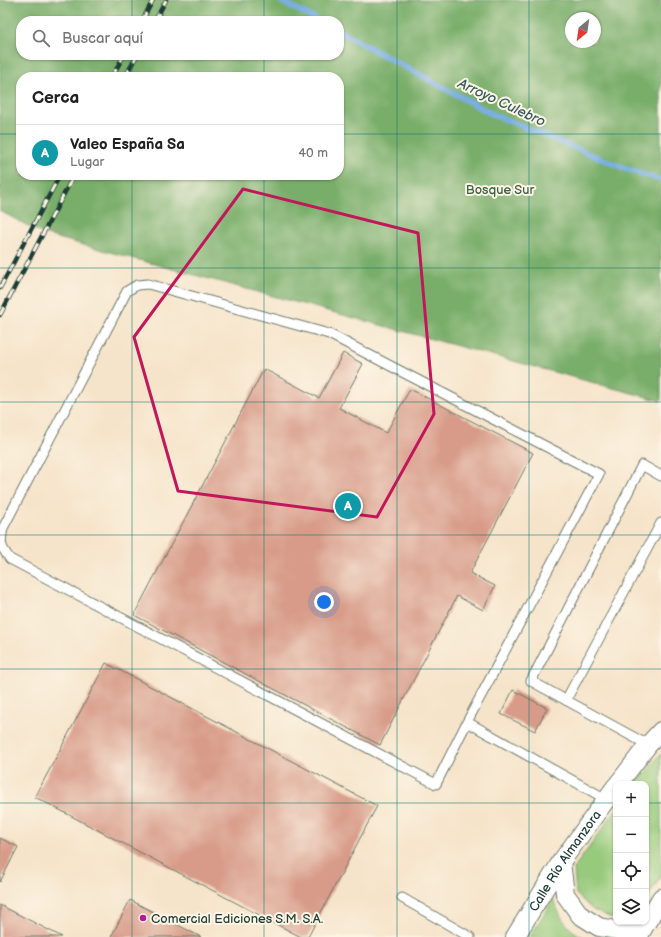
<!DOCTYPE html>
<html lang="es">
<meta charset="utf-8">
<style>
:root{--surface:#fff;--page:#f2f2f2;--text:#222;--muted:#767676;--line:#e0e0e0;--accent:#b5179e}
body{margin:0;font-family:"Balsamiq Sans",sans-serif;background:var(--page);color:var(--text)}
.controls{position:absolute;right:12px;bottom:12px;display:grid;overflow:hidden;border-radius:8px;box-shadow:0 1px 3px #0004}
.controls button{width:36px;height:36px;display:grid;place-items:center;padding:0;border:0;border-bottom:1px solid var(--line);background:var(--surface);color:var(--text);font:20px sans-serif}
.compass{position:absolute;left:565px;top:12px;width:36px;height:36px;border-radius:50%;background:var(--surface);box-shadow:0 1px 3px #0004;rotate:209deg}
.you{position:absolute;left:324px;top:602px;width:14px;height:14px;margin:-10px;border:3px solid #fff;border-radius:50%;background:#1a73e8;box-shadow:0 0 0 6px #1a73e833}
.badge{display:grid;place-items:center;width:26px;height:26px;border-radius:50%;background:var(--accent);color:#fff;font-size:13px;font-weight:700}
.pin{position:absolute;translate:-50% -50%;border:2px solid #fff;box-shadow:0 1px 4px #0006}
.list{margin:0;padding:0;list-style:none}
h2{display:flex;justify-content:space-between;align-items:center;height:52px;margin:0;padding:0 16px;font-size:17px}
h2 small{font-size:13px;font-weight:400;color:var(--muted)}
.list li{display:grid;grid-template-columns:26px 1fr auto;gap:12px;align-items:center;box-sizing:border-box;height:56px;padding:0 16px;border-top:1px solid var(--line)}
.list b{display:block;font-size:15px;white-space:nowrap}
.list p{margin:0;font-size:13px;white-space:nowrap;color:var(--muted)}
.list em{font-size:13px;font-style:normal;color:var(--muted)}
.icon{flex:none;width:22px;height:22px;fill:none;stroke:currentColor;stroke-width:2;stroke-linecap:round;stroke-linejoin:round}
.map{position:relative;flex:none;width:661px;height:937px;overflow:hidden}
.search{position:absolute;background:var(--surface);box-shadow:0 1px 3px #0004;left:16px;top:16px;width:328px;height:44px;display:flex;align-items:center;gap:10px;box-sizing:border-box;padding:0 14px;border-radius:16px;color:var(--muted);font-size:15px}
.panel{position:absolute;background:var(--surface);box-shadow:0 1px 3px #0004;left:16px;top:72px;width:328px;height:108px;border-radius:16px}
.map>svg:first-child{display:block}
.green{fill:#97ca7b;stroke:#5b8458}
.forest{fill:#79ae6b;stroke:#4c7650;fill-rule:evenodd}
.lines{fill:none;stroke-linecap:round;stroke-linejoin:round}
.stream{stroke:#79afe7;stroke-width:5.5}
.building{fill:#d89b89}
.lane-casing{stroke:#6a7768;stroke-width:11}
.street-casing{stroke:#6a7768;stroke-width:20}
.lane{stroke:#fff;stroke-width:9}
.street{stroke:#fff;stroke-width:18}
.rail-casing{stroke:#1f3d34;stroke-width:4.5}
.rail{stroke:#fcf5e5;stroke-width:3;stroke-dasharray:9;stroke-linecap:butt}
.marked{fill:none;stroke:#c2185b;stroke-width:3;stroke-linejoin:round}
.grid{fill:none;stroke:#0f766e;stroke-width:1;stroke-opacity:0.55}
.poi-dot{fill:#b5179e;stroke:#fcf5e5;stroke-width:1.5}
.labels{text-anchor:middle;stroke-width:4;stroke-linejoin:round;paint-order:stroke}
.park-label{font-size:13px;fill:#3d6046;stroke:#fcf5e5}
.street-label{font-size:13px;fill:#1f3d34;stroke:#fcf5e5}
.poi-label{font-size:13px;fill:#1f3d34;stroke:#fcf5e5;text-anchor:start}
.water-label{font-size:14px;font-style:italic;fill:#365a61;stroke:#fcf5e5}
</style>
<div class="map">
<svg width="661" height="937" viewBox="0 0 661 937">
<rect width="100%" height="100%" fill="#fcf5e5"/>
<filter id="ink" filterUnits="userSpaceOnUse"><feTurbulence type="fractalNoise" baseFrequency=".025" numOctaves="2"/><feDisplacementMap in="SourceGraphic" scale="8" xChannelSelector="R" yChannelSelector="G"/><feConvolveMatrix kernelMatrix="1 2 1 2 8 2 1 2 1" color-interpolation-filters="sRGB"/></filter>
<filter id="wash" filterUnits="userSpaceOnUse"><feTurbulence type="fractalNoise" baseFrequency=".012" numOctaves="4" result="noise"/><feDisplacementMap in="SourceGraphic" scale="16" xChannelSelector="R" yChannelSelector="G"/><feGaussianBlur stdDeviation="0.9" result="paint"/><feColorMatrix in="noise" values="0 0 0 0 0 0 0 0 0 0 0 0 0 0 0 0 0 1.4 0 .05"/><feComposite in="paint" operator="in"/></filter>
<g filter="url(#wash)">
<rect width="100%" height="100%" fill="#f6e4ca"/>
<!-- green -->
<g class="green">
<path d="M661,754v122l-15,24v-116h-11z"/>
<path d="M616,810v110l-23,-10 -17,-16 -2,-26z"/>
<path d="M553,899c7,17 13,30 30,38h-53z"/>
</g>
<!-- forest -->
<path class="forest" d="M0,0h661v401l-618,-167 -43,-23zM571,18h24v24h-24zM21,21h318v34h-318zM21,77h318v98h-318z"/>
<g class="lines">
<!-- stream -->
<g class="stream">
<path d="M279,0l40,21"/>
<path d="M339,31l153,83 137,56 32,10"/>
</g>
</g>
<g id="blocks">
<!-- building -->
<g class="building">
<path d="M343,353l20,11 -24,44 47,25 24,-44 123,64 -63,120 25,13 -12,24 -26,-14 -77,149 -246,-130 130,-246 55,29z"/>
<path d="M106,663l271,143 -69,131h-7l-266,-140z"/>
<path d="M513,690l34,18 -12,23 -34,-17z"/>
<path d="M0,838l18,9 -18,35z"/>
<path d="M130,900l71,37h-90z"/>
<path d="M0,905l62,32h-62z"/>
</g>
</g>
</g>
<g filter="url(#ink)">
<use href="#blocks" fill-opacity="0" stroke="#6a7768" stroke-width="1"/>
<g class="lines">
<defs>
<g id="lane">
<path d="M566,700l95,-177"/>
<path d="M467,722l-31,62 -426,-225c-10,-13 -10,-15 -7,-31l124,-237 10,-6 11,-1 181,50 270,140 -132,248 139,77"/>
<path d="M648,745l-117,-64 111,-216 19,11"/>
<path d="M402,898l68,39"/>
</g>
<g id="street">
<path d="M618,784l30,-39 13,-14"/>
<path d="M561,862l4,32 15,21 19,12 41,7"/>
<path id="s1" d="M515,937l46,-75 55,-76"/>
<path d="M638,937l23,-39"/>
</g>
</defs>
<!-- lane casing -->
<use href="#lane" class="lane-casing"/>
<!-- street casing -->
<use href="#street" class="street-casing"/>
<!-- lane -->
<use href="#lane" class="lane"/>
<!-- street -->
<use href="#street" class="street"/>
<defs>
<g id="rail">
<path d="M142,21l11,-21"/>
<path d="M155,21l11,-21"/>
<path d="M112,77l12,-22"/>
<path d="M125,77l12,-22"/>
<path d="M0,288l60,-113"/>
<path d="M0,315l74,-140"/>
</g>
</defs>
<!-- rail casing -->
<use href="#rail" class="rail-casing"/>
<!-- rail -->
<use href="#rail" class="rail"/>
</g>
</g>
<!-- marked area -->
<path class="marked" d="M243,189l175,44 16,181 -57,103 -199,-26 -44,-154z"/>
<!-- grid -->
<path class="grid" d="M132,0v21M264,0v21M397,0v937M529,0v937M132,55v22M264,55v22M0,134h21M339,134h322M132,175v762M264,175v762M0,268h661M0,402h661M0,535h661M0,669h661M0,803h616M646,803h15"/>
<!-- markers -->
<circle class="poi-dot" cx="143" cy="918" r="4"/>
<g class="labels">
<!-- park labels -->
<g class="park-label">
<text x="500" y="194">Bosque Sur</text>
</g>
<!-- street labels -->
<g class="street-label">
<text dy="5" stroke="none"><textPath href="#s1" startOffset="91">Calle Río Almanzora</textPath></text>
</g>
<!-- poi labels -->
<g class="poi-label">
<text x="151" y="923">Comercial Ediciones S.M. S.A.</text>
</g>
<!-- water labels -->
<g class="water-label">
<text transform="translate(502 102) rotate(25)" y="5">Arroyo Culebro</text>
</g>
</g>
</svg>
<div class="controls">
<button>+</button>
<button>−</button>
<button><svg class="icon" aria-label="locate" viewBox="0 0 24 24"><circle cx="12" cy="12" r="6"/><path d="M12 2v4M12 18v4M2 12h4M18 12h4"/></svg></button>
<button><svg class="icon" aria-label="layers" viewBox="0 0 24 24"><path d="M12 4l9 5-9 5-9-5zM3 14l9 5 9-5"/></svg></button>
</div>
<svg class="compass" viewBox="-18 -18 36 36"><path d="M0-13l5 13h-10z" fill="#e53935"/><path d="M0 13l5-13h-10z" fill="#767676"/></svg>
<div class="you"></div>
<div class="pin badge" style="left:348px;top:506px;background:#0f9aa8">A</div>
<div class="search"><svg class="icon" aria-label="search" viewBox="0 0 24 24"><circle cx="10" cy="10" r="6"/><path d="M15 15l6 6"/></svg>Buscar aquí</div>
<section class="panel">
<h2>Cerca<small></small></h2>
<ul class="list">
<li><span class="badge" style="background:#0f9aa8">A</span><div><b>Valeo España Sa</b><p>Lugar</p></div><em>40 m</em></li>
</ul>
</section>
</div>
